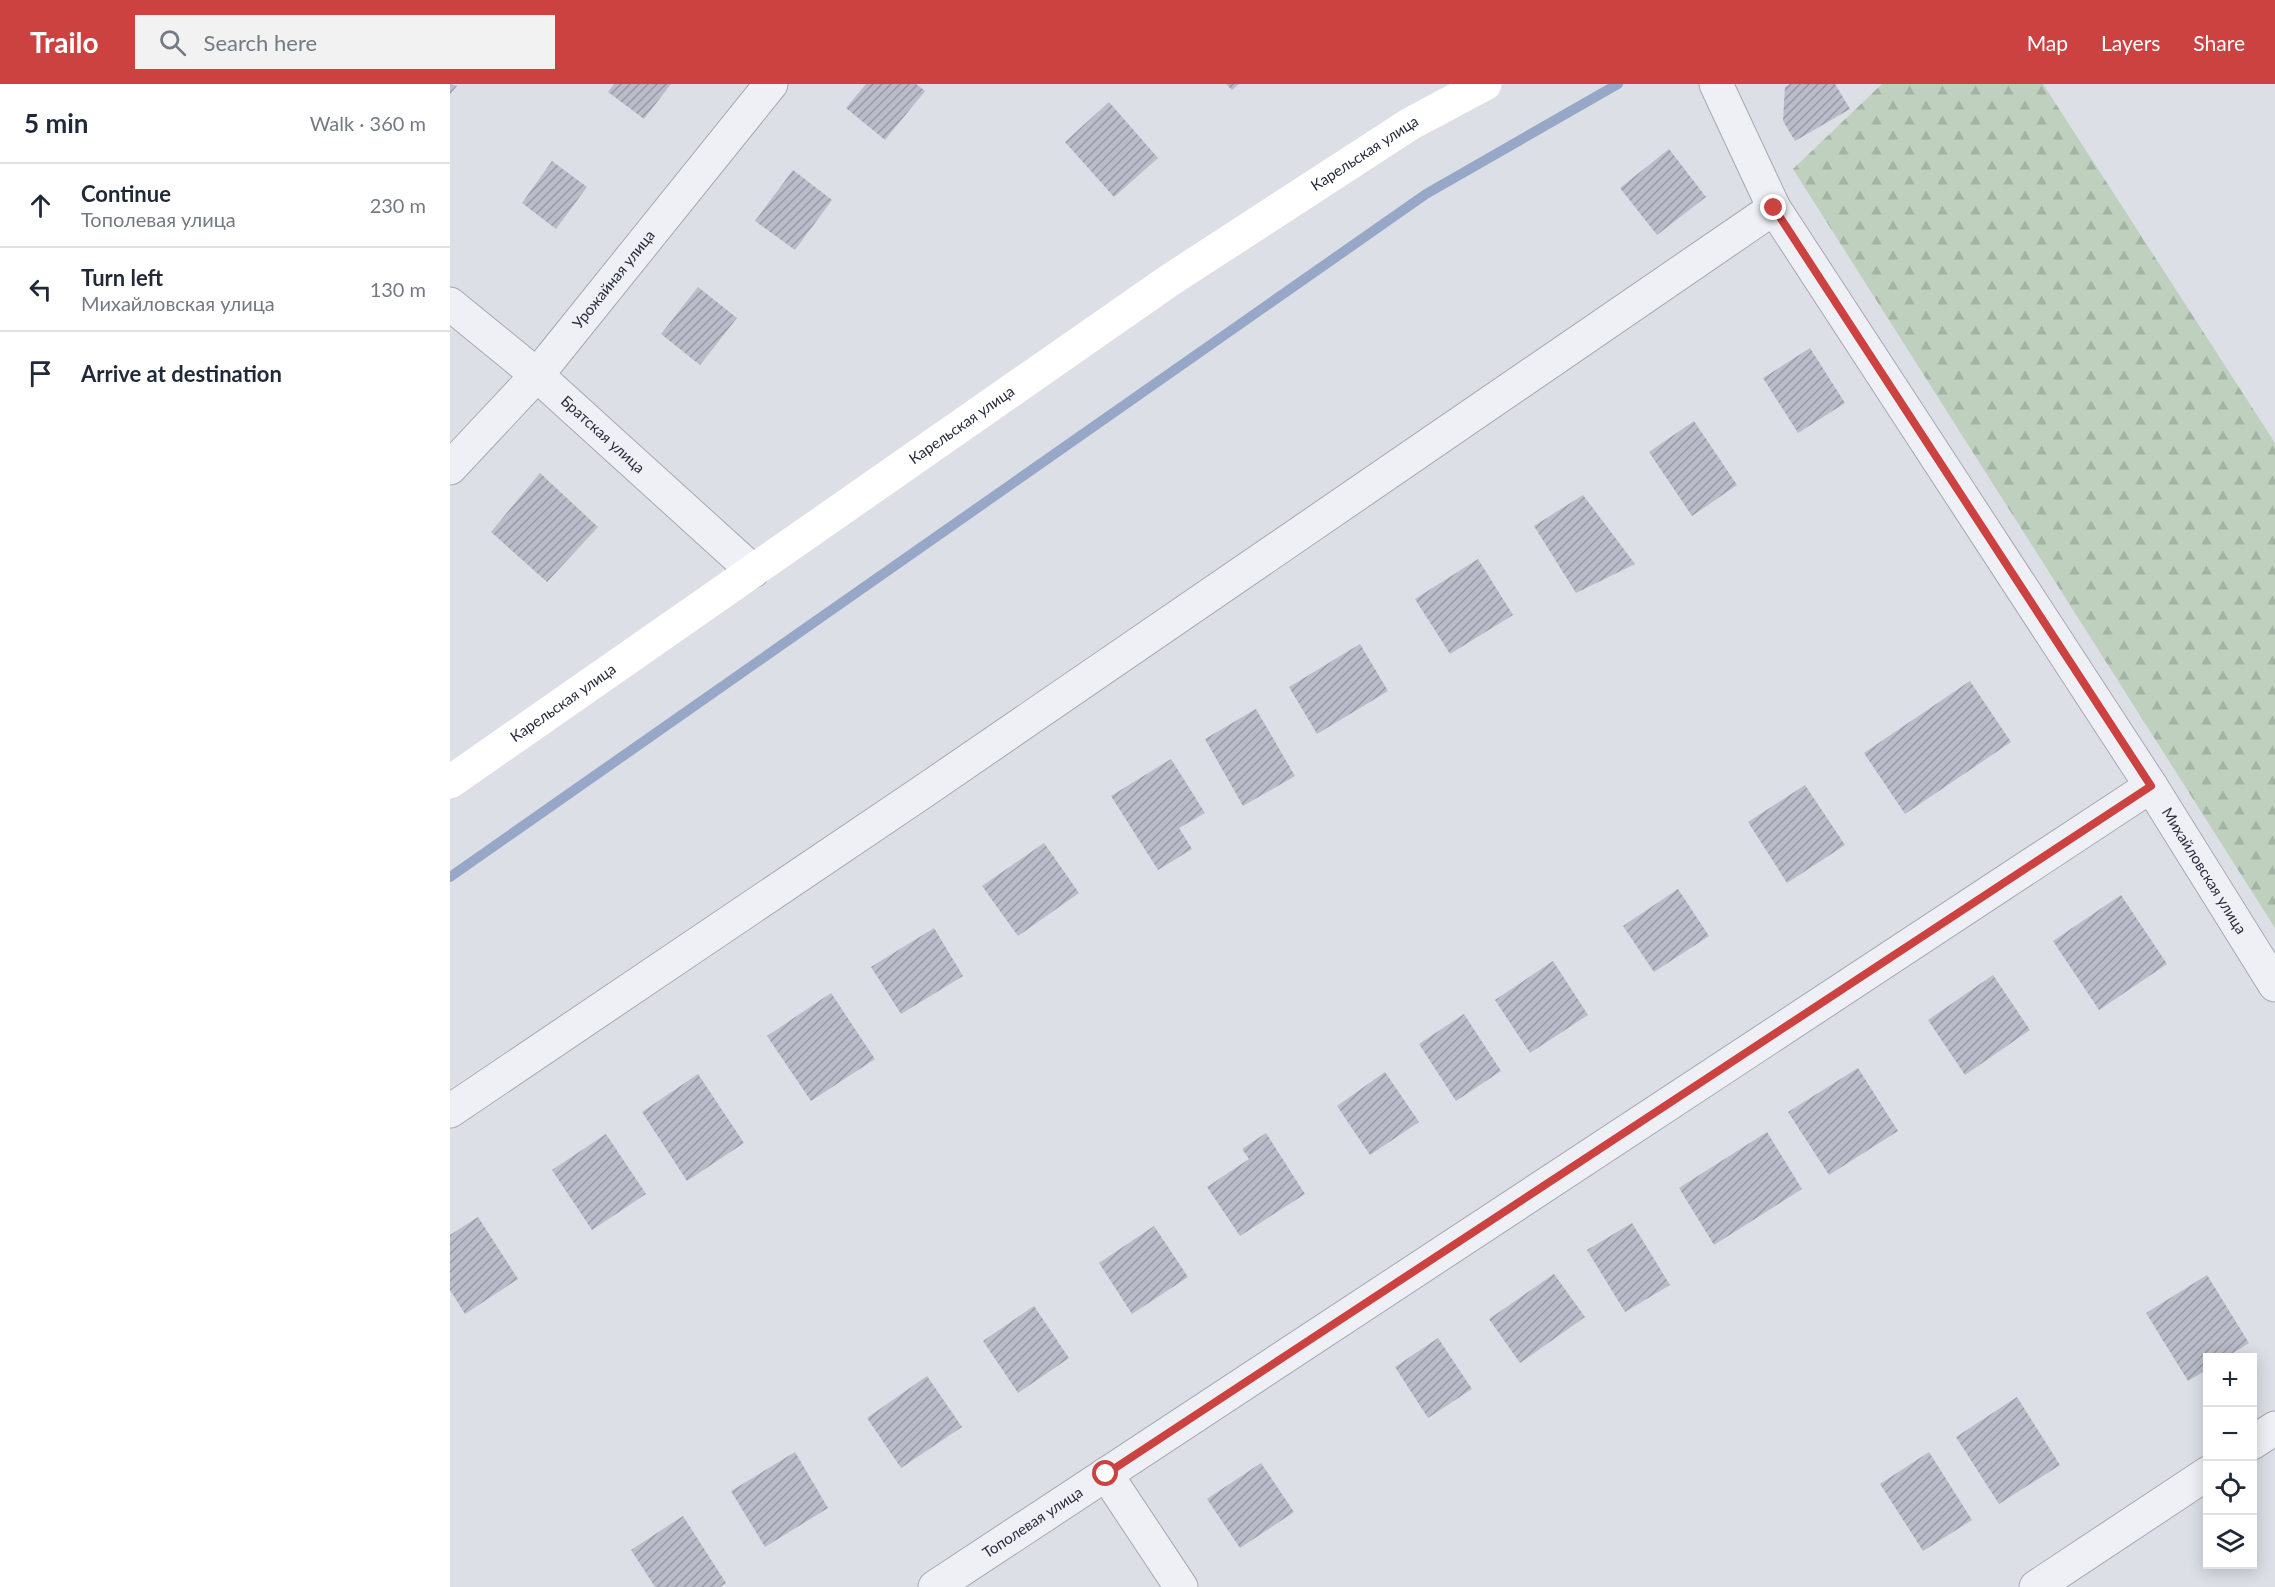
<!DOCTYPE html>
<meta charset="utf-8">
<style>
:root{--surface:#fff;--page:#f2f2f3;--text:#1f2937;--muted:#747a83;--line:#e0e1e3;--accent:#cc4241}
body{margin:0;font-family:Lato,sans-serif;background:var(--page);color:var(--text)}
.controls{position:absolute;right:18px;bottom:18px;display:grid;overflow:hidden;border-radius:0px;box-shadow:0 3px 15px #0003}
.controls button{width:54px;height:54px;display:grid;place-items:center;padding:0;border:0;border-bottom:2px solid var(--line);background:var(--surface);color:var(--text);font:30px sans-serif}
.stop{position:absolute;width:18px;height:18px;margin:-14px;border:4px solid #cc4241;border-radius:50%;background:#fff}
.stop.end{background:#cc4241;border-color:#fff;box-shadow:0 2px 6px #0008}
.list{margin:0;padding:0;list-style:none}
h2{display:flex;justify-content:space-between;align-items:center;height:78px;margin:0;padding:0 24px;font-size:26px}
h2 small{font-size:20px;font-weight:400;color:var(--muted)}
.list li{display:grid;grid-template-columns:39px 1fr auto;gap:18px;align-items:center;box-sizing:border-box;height:84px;padding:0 24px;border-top:2px solid var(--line)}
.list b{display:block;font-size:22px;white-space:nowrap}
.list p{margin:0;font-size:20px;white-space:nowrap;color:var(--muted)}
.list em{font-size:20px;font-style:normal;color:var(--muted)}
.icon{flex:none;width:33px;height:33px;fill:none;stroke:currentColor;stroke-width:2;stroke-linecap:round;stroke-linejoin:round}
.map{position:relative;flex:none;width:1825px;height:1503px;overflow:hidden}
header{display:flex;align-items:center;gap:36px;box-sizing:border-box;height:84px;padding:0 30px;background:var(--accent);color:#fff}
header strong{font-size:28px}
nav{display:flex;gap:33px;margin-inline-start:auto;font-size:21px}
.search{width:420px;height:54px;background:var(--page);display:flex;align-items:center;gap:15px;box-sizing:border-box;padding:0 21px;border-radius:0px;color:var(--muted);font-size:22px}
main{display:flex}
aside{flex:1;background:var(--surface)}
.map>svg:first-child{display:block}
.forest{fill:url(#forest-firs)}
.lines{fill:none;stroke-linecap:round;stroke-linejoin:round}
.stream{stroke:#97a7c7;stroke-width:10}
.building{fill:url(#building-hatch)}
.minor-casing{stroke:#a5a9b3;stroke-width:35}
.minor{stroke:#eff0f5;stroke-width:33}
.secondary{stroke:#fff;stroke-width:33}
.route{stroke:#cc4241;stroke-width:8}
.labels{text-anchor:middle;stroke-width:4.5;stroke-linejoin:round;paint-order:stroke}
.street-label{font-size:15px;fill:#262b3d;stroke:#eceef4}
</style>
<header>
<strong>Trailo</strong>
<div class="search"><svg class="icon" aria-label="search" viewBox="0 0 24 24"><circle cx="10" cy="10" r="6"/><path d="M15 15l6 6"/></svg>Search here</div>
<nav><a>Map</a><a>Layers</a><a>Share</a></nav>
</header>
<main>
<aside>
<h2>5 min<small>Walk · 360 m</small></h2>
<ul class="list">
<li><svg class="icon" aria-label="ahead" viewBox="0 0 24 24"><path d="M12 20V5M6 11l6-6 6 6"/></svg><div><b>Continue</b><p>Тополевая улица</p></div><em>230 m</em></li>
<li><svg class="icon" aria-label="left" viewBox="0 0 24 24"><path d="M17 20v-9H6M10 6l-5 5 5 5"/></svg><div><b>Turn left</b><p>Михайловская улица</p></div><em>130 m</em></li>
<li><svg class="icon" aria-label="arrive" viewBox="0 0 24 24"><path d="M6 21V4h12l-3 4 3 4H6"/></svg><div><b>Arrive at destination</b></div></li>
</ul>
</aside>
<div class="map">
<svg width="1825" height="1503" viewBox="0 0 1825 1503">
<defs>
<pattern id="forest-firs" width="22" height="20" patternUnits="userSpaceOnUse" patternTransform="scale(1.5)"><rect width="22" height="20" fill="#bfd0be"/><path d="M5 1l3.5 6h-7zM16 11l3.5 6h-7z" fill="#a4b3a4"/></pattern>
<pattern id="building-hatch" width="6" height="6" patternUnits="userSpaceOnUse" patternTransform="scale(1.5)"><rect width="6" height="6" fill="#babdc9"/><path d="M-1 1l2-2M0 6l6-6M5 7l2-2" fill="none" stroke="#979aa4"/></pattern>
</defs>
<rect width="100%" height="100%" fill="#dcdfe6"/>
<!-- forest -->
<path class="forest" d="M1432,0h161l232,359v485l-482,-759z"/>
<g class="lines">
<!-- stream -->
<path class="stream" d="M0,793l976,-683 192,-110"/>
</g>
<!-- building -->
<g class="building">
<path d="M0,0l7,2 -7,8z"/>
<path d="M164,0h57l-27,35 -36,-27z"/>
<path d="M416,0h50l9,7 -40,49 -39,-32z"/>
<path d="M776,0h13l-7,6z"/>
<path d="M1340,0h45l15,25 -55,32 -12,-20 2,-34z"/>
<path d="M659,18l49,56 -44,39 -49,-55z"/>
<path d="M1219,65l37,48 -49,38 -37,-47z"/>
<path d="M102,77l35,26 -31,42 -34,-26z"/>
<path d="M343,86l39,30 -37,50 -40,-29z"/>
<path d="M248,203l39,31 -37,47 -39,-31z"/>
<path d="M1360,264l35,55 -47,30 -35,-55z"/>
<path d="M1244,337l43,64 -45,31 -43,-64z"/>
<path d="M90,389l58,54 -51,55 -56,-50z"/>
<path d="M1133,411l52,69 -59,29 -42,-67z"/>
<path d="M1028,475l35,56 -63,39 -35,-55z"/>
<path d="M910,560l28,47 -71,43 -28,-47z"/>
<path d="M1520,597l41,61 -106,72 -41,-61z"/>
<path d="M806,625l39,67 -52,30 -38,-67z"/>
<path d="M721,675l34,54 -26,15 13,21 -34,21 -47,-74z"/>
<path d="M1355,701l40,60 -58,38 -39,-61z"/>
<path d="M594,759l35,50 -61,43 -36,-50z"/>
<path d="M1228,805l31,47 -55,36 -31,-46z"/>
<path d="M1671,811l46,69 -68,46 -46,-69z"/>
<path d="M484,844l29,48 -62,38 -30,-47z"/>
<path d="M1103,877l35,54 -58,38 -35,-53z"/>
<path d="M1543,891l37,55 -65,45 -37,-55z"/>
<path d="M381,909l44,66 -64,42 -44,-65z"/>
<path d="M1014,930l37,57 -45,30 -37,-57z"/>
<path d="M1408,984l40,63 -69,44 -41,-63z"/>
<path d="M935,988l34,50 -49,33 -33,-49z"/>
<path d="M248,990l46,69 -57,38 -45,-69z"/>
<path d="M1317,1048l35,57 -88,56 -35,-57z"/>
<path d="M816,1049l39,61 -65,42 -33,-49 42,-28 -7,-10z"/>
<path d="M156,1050l40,60 -54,36 -40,-60z"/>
<path d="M28,1133l40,62 -53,35 -15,-24v-55z"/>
<path d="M1182,1139l38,62 -45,27 -38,-62z"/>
<path d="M704,1142l34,51 -56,37 -33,-51z"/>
<path d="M1104,1190l31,43 -65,46 -31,-44z"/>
<path d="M1757,1191l42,68 -24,15h-17v11l-20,12 -42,-68z"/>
<path d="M584,1222l35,52 -51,35 -35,-52z"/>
<path d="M988,1254l34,51 -44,29 -33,-51z"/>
<path d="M477,1292l35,51 -61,41 -34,-50z"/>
<path d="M1567,1313l43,68 -61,39 -43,-67z"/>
<path d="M345,1368l33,56 -63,39 -34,-56z"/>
<path d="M1479,1368l43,68 -49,31 -43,-67z"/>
<path d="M811,1379l33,49 -54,36 -33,-49z"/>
<path d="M233,1432l43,67 -6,4h-65l-24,-37z"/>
</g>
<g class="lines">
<defs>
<g id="minor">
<path id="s1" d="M1266,0l58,124 377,578 124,199"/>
<path id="s2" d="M0,220l87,71 216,196"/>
<path id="s3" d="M0,384l87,-93 234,-291"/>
<path d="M0,1027l471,-318 853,-585"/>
<path d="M1802,1359l23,-15"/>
<path d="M656,1390l75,113"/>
<path id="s4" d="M485,1503l1216,-801"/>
<path d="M1586,1503l172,-114"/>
</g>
</defs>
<!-- minor casing -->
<use href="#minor" class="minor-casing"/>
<!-- minor -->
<use href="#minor" class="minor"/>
<!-- secondary -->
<path class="secondary" id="s5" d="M0,698l720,-502 240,-156 75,-40"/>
</g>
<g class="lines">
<!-- route -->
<path class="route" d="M656,1390l1045,-688 -377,-578"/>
</g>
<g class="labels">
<!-- street labels -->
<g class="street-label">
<text dy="5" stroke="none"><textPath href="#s5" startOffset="1110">Карельская улица</textPath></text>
<text dy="5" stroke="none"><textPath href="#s3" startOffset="250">Урожайная улица</textPath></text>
<text dy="5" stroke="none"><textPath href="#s5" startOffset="624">Карельская улица</textPath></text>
<text dy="5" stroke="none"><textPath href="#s2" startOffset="201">Братская улица</textPath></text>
<text dy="5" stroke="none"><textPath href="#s5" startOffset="138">Карельская улица</textPath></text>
<text dy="5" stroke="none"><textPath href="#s1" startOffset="927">Михайловская улица</textPath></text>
<text dy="5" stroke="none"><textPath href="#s4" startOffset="117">Тополевая улица</textPath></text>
</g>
</g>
</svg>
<div class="controls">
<button>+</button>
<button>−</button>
<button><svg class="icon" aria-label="locate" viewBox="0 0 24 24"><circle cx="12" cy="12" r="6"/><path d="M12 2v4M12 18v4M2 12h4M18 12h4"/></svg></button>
<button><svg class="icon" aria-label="layers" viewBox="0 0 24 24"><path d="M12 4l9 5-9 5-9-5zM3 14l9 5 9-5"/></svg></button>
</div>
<div class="stop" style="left:656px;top:1390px"></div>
<div class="stop end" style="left:1324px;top:124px"></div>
</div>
</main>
